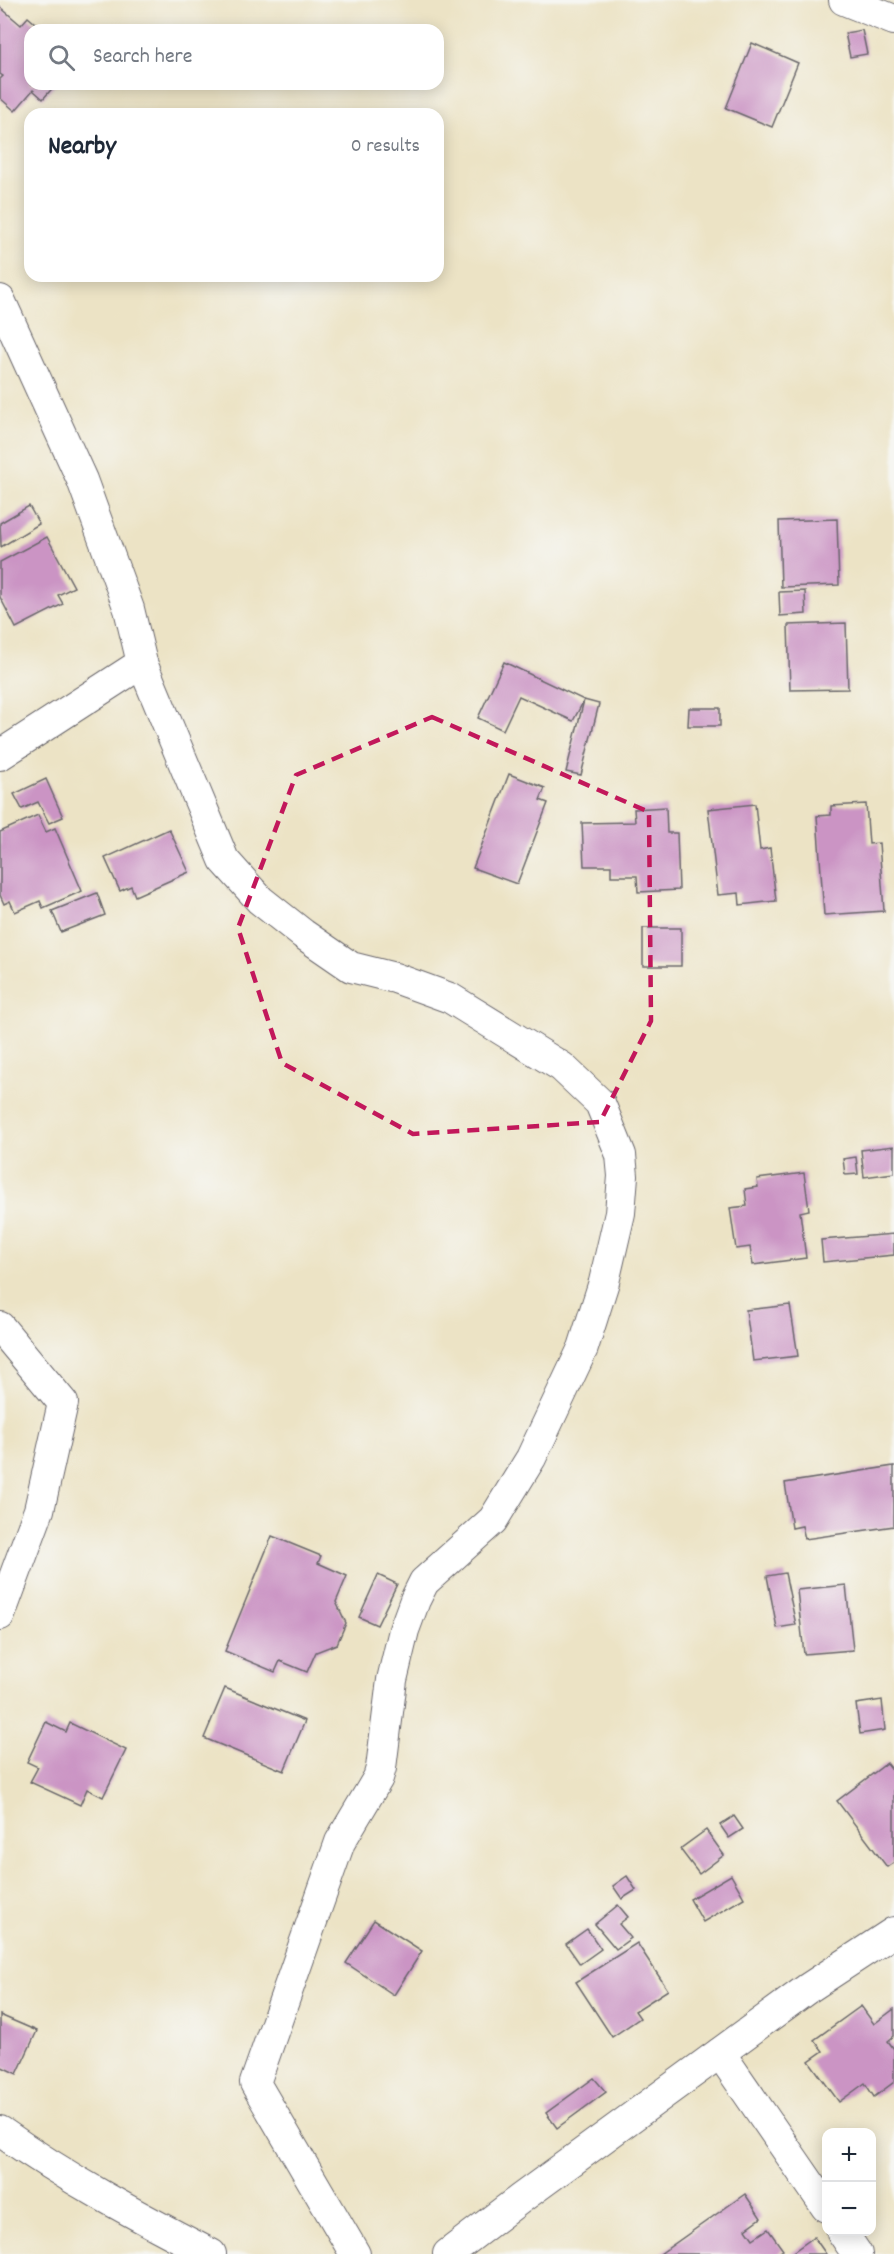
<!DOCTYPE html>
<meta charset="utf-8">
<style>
:root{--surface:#fff;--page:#f6f6f7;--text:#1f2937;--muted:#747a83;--line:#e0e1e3}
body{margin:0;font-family:Dekko,sans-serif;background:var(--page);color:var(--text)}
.controls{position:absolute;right:18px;bottom:18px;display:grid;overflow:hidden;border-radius:12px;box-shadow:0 3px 15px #0003}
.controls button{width:54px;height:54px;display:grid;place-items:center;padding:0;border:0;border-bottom:2px solid var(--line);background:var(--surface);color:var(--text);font:30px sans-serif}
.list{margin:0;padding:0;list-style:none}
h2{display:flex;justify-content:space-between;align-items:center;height:78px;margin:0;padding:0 24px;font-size:26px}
h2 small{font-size:20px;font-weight:400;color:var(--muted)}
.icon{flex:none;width:33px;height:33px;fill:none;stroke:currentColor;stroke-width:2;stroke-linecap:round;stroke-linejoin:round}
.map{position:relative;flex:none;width:894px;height:2254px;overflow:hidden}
.search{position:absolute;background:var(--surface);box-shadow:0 3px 15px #0003;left:24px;top:24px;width:420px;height:66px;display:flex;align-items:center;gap:15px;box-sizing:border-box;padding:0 21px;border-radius:18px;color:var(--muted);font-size:22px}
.panel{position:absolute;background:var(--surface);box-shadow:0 3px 15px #0003;left:24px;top:108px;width:420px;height:174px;border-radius:18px}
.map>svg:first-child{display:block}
.building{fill:#cb94c4}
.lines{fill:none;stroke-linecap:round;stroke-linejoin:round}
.street-casing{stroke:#69666b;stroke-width:32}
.street{stroke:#fff;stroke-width:30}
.marked{fill:none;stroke:#c2185b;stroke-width:4.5;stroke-dasharray:12 8;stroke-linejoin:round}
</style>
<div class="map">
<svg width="894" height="2254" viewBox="0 0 894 2254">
<rect width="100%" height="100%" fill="#f6f6f2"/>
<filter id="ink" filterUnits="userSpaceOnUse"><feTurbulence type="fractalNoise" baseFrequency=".0167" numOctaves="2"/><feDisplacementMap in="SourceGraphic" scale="12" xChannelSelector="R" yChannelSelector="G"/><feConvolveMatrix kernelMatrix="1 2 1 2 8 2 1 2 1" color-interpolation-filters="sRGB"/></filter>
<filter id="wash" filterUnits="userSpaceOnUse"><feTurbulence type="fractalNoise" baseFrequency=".008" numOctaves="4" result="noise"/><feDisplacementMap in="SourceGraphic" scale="24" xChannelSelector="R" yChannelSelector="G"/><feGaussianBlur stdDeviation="1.35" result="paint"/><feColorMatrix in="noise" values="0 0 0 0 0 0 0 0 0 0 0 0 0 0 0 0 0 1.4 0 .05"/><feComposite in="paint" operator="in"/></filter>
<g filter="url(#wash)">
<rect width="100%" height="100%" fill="#ece3c5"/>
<g id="blocks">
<!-- building -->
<g class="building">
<path d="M0,7l21,18 7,-8 15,13h-13v54h26l-13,15 -10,-9 -18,21 -15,-13v-19l3,-3 -3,-2z"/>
<path d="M862,30l5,24 -17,3 -5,-24z"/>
<path d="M752,43l46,20 -26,64 -46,-19z"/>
<path d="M29,506l10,18 -38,23 -1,-24z"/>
<path d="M837,519l2,66 -58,2 -2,-66z"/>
<path d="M47,537l27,50 -16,8 5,9 -47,24 -16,-31v-35z"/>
<path d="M805,591l1,23 -26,2 -1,-24z"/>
<path d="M846,623l2,66 -58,1 -2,-65z"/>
<path d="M504,662l80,38 -11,21 -54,-25 -16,34 -25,-12z"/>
<path d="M584,700l15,4 -18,71 -15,-3z"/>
<path d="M689,708h31v18h-32z"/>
<path d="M509,774l36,14 -5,12 8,3 -31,81 -44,-16z"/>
<path d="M46,779l17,38 -14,6 -11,-21 -16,7 -8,-15z"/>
<path d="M755,804l5,46 10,-2 6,53 -36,4 -1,-12 -21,2 -10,-86z"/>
<path d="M866,804l3,40 10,-1 5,68 -60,4 -7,-99 14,-1v-9z"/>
<path d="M666,807l1,26h10l2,57 -41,2 -1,-16h-26v-10h-27l-2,-43 53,-1 -1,-13z"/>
<path d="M38,815l8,17 9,-4 27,63 -39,17 -3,-7 -25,11 -5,-11 -6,3 -4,-9v-63z"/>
<path d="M169,829l20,43 -54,24 -4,-10 -11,5 -15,-33z"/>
<path d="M97,893l8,22 -44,17 -9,-21z"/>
<rect x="643" y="928" width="38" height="38"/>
<path d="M894,1146v27l-30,4 -3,-27z"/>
<path d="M856,1157l2,17 -13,1 -2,-16z"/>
<path d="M804,1173l5,37 -9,2 6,46 -53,7 -3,-18 -14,2 -6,-41 17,-2 -2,-17 13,-2 -1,-8z"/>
<path d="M894,1234v21l-71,7 -2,-22z"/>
<path d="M790,1305l8,51 -45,5 -7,-51z"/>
<path d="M894,1466v60l-89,13 -3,-13 -10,2 -7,-45z"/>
<path d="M272,1536l49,20 -3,7 29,13 -11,26 10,21 -9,21 -21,8 -9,20 -27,-11 -5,11 -50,-21z"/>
<path d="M785,1573l11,52 -19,3 -10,-52z"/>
<path d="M378,1575l19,9 -20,41 -18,-8z"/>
<path d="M846,1585l7,65 -49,4 -7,-64z"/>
<path d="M225,1688l80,33 -21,50 -80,-33z"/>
<path d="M882,1700l3,30 -25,4 -4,-30z"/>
<path d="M46,1722l20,10 4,-9 56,27 -23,47 -16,-8 -7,16 -50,-23 8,-15 -11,-5z"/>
<path d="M887,1763l7,9v90l-7,5 -50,-66z"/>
<path d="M734,1816l9,13 -14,9 -9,-13z"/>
<path d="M706,1830l18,25 -25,19 -19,-25z"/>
<path d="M731,1875l13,23 -41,24 -13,-23z"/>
<path d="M627,1876l9,14 -14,9 -9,-13z"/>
<path d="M618,1905l10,12 -9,7 12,14 -15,11 -21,-25z"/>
<path d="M374,1920l48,31 -28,44 -48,-32z"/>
<path d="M587,1929l14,20 -21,15 -14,-20z"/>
<path d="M637,1943l31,47 -33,21 5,7 -28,19 -36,-55z"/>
<path d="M861,2006l13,18 20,-15v27l-6,5 6,8v33l-20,15 -9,-14 -26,19 -30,-41 14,-10 -9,-11z"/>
<path d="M0,2015l37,16 -20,43 -17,-8z"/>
<path d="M594,2078l12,14 -49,36 -11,-15z"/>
<path d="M745,2194l16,24 -15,11 7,10 15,-10 15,21 -6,4h-117z"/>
<path d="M814,2237l12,17h-36z"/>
</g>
</g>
</g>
<g filter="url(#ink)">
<use href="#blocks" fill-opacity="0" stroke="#69666b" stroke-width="1.5"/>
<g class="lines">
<defs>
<g id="street">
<path d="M844,0l50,20"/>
<path d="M0,300l82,180 47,129 13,54 82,197 36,40 43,34 48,33 44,11 55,20 112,69 38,36 21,52 2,21 -3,37 -16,69 -21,66 -52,110 -38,62 -69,62 -9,18 -11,30 -12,50 -11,88 -3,10 -38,64 -85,241 100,171"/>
<path d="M0,755l142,-92"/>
<path d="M0,1327l63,76 -24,107 -39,105"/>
<path d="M720,2053l106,154"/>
<path d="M0,2131c66,47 139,86 211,123"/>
<path d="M842,2232l15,22"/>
<path d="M448,2254l72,-55 287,-210 87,-57"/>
</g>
</defs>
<!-- street casing -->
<use href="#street" class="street-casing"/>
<!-- street -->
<use href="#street" class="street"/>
</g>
</g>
<!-- marked area -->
<path class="marked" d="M432,717l217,95 2,209 -51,101 -187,12 -131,-71 -44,-135 58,-153z"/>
</svg>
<div class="controls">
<button>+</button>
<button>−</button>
</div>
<div class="search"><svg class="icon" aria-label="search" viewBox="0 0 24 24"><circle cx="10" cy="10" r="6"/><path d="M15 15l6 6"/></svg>Search here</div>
<section class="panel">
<h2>Nearby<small>0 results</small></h2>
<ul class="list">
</ul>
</section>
</div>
